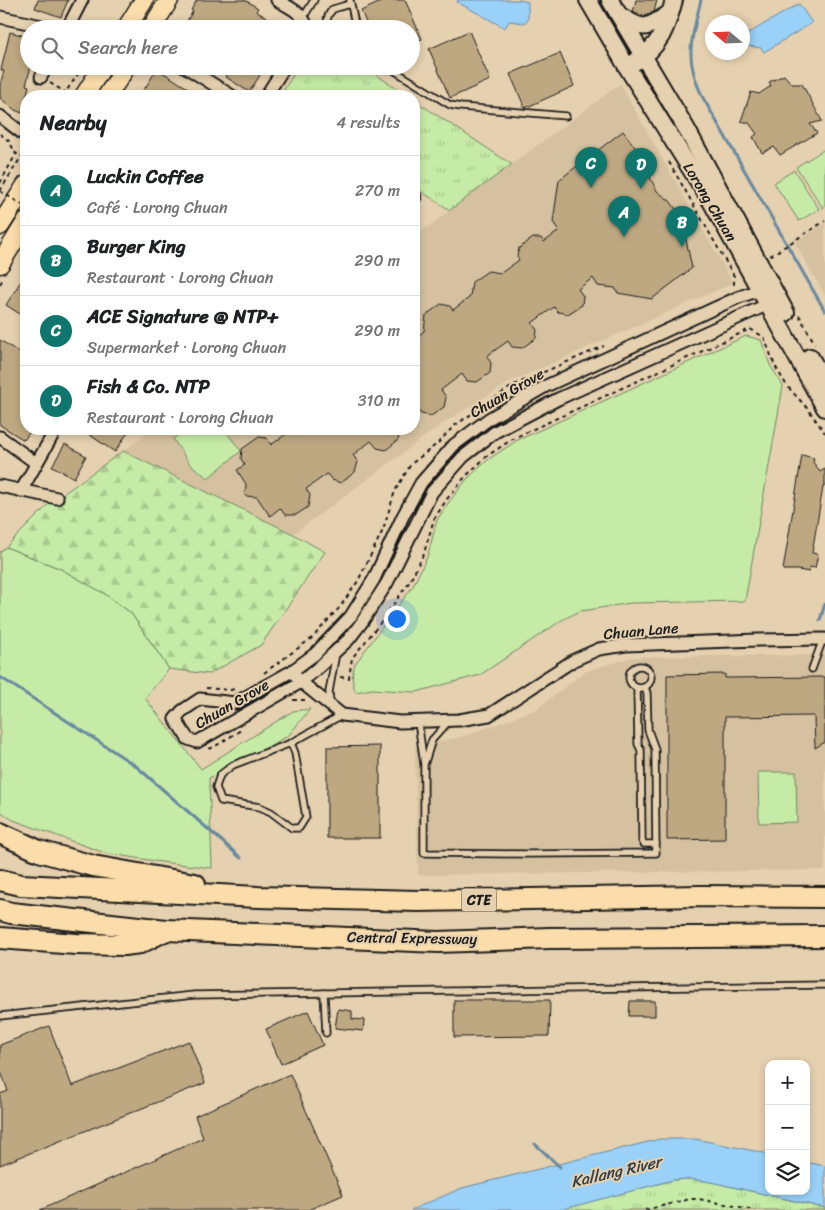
<!DOCTYPE html>
<meta charset="utf-8">
<style>
:root{--surface:#fff;--page:#f2f2f2;--text:#202124;--muted:#757577;--line:#e0e0e0;--accent:#0f766e}
body{margin:0;font-family:Sriracha,sans-serif;background:var(--page);color:var(--text)}
.controls{position:absolute;right:15px;bottom:15px;display:grid;overflow:hidden;border-radius:10px;box-shadow:0 2px 8px #0003}
.controls button{width:45px;height:45px;display:grid;place-items:center;padding:0;border:0;border-bottom:1px solid var(--line);background:var(--surface);color:var(--text);font:25px sans-serif}
.compass{position:absolute;left:705px;top:15px;width:45px;height:45px;border-radius:50%;background:var(--surface);box-shadow:0 2px 8px #0003;rotate:289deg}
.you{position:absolute;left:396px;top:618px;width:18px;height:18px;margin:-12px;border:4px solid #fff;border-radius:50%;background:#1a73e8;box-shadow:0 0 0 8px #1a73e833}
.badge{display:grid;place-items:center;width:32px;height:32px;border-radius:50%;background:var(--accent);color:#fff;font-size:16px;font-weight:700}
.pin{position:absolute;translate:-50% -41px;filter:drop-shadow(0 1px 2px #0008)}
.pin::after{content:'';position:absolute;top:26px;width:18px;height:15px;background:inherit;clip-path:polygon(0 0,100% 0,50% 100%)}
.list{margin:0;padding:0;list-style:none}
h2{display:flex;justify-content:space-between;align-items:center;height:65px;margin:0;padding:0 20px;font-size:21px}
h2 small{font-size:16px;font-weight:400;color:var(--muted)}
.list li{display:grid;grid-template-columns:32px 1fr auto;gap:15px;align-items:center;box-sizing:border-box;height:70px;padding:0 20px;border-top:1px solid var(--line)}
.list b{display:block;font-size:19px;white-space:nowrap}
.list p{margin:0;font-size:16px;white-space:nowrap;color:var(--muted)}
.list em{font-size:16px;font-style:normal;color:var(--muted)}
.icon{flex:none;width:28px;height:28px;fill:none;stroke:currentColor;stroke-width:2;stroke-linecap:round;stroke-linejoin:round}
.map{position:relative;flex:none;width:825px;height:1210px;overflow:hidden}
.search{position:absolute;background:var(--surface);box-shadow:0 2px 8px #0003;left:20px;top:20px;width:400px;height:55px;display:flex;align-items:center;gap:12px;box-sizing:border-box;padding:0 18px;border-radius:28px;color:var(--muted);font-size:19px}
.panel{position:absolute;background:var(--surface);box-shadow:0 2px 8px #0003;left:20px;top:90px;width:400px;height:345px;border-radius:20px}
.map>svg:first-child{display:block}
.built{fill:#d5c19f}
.grass{fill:#c5eba6;stroke:#708461}
.forest{fill:url(#forest-firs);stroke:#708461}
.park{fill:url(#park-tufts);stroke:#708461}
.water{fill:#9ad1f9;stroke:#6889a1}
.lines{fill:none;stroke-linecap:round;stroke-linejoin:round}
.stream{stroke:#6889a1;stroke-width:3}
.building{fill:#bea882;stroke:#1c1c1c}
.lane-casing{stroke:#1c1c1c;stroke-width:9}
.street-casing{stroke:#1c1c1c;stroke-width:15}
.secondary-casing{stroke:#1c1c1c;stroke-width:20}
.primary-casing{stroke:#1c1c1c;stroke-width:21}
.highway-casing{stroke:#1c1c1c;stroke-width:24}
.path{stroke:#1c1c1c;stroke-width:2;stroke-dasharray:4 4;stroke-linecap:butt}
.lane{stroke:#e5d0af;stroke-width:5.5}
.street{stroke:#e5d0af;stroke-width:11}
.secondary{stroke:#e5d0af;stroke-width:16}
.primary{stroke:#fbddab;stroke-width:18}
.highway{stroke:#fbddab;stroke-width:20}
.path-bridge{stroke:#1c1c1c;stroke-width:2;stroke-dasharray:4 4;stroke-linecap:butt}
.labels{text-anchor:middle;stroke-width:4;stroke-linejoin:round;paint-order:stroke}
.shield{fill:#e5d0af;stroke:#585248;stroke-width:1}
.shield-label{font-size:14px;font-weight:bold;fill:#1c1c1c}
.street-label{font-size:15px;fill:#1c1c1c;stroke:#e5d0af}
.water-label{font-size:16px;font-style:italic;fill:#354048;stroke:#e5d0af}
</style>
<div class="map">
<svg width="825" height="1210" viewBox="0 0 825 1210">
<defs>
<pattern id="forest-firs" width="22" height="20" patternUnits="userSpaceOnUse" patternTransform="scale(1.25)"><rect width="22" height="20" fill="#c5eba6"/><path d="M5 1l3.5 6h-7zM16 11l3.5 6h-7z" fill="#a9c98e"/></pattern>
<pattern id="park-tufts" width="24" height="20" patternUnits="userSpaceOnUse" patternTransform="scale(1.25)"><rect width="24" height="20" fill="#c5eba6"/><path d="M3 7l-1-3M5 7V3M7 7l1-3M15 17l-1-3M17 17v-4M19 17l1-3" fill="none" stroke="#a9c98e"/></pattern>
</defs>
<rect width="100%" height="100%" fill="#e5d0af"/>
<filter id="ink" filterUnits="userSpaceOnUse"><feTurbulence type="fractalNoise" baseFrequency=".02" numOctaves="2"/><feDisplacementMap in="SourceGraphic" scale="10" xChannelSelector="R" yChannelSelector="G"/><feConvolveMatrix kernelMatrix="1 2 1 2 8 2 1 2 1" color-interpolation-filters="sRGB"/></filter>
<g filter="url(#ink)">
<!-- built -->
<g class="built">
<path d="M620,84l113,199 -223,99 -65,40 -152,112 -170,-83 30,-22h261v-192z"/>
<path d="M825,223v72l-30,-52z"/>
<path d="M825,655v215l-407,5 -3,-128 50,-11 72,-27 47,-37 49,-15z"/>
</g>
<!-- grass -->
<g class="grass">
<path d="M825,149v57l-2,2 -27,-41z"/>
<path d="M794,170l25,39 -20,12 -25,-38z"/>
<path d="M746,336l15,4 9,25 13,21 -38,215 -114,2 -49,8v-1l-20,10 -82,55 -64,17 -44,-3 -16,3c-5,-10 -4,-18 -1,-28l58,-78 15,-31 9,-35 12,-18 18,-23 22,-20 27,-18z"/>
<path d="M186,429h38l17,22 -33,27 -18,-14 -17,-25z"/>
<path d="M6,547l55,22 44,25 26,19 38,56 -24,29 56,71 92,-58 17,-2 -22,27 -79,42 3,90 -51,-6 -56,-9 -92,-33 -13,-9v-259z"/>
<path d="M796,772l1,50 -38,1 -1,-51z"/>
</g>
<!-- forest -->
<path class="forest" d="M123,451l170,83 32,18 -64,93 -52,29 -40,-5 -38,-56 -26,-19 -44,-25 -55,-22 43,-43z"/>
<!-- park -->
<g class="park">
<path d="M299,66h64l45,30h-128z"/>
<path d="M414,100l97,64v1l-61,45 -36,-23z"/>
<path d="M689,1179l22,3 114,26v2h-269l117,-30z"/>
</g>
<!-- water -->
<g class="water">
<path d="M458,0h62l8,2v18l-4,3 -15,-2 -4,7 -48,-26z"/>
<path d="M799,4l13,19 -48,29 -3,-4 -13,-2 -2,-5 1,-7z"/>
<path d="M660,1139h35l74,15v37h37v-29l19,4v42l-114,-26 -22,-3 -16,1 -113,30h-149l51,-22z"/>
</g>
<g class="lines">
<!-- stream -->
<g class="stream">
<path d="M701,0c-10,41 -17,56 1,96l123,215"/>
<path d="M820,620l5,-16"/>
<path d="M0,677l136,89 105,92"/>
<path d="M535,1144l25,23"/>
</g>
</g>
<!-- building -->
<g class="building">
<path d="M38,0h30l-7,17 -26,-9z"/>
<path d="M197,0h48l13,8 -2,3 28,18h-102l11,-18 -2,-1z"/>
<path d="M385,0h20l17,39 -11,4v-14h-42l-8,-18z"/>
<path d="M636,0h21l-3,12 -10,4 -11,-4z"/>
<path d="M469,31l21,49 -40,18 -21,-49z"/>
<path d="M10,32l19,5v29h2l-5,19 3,1 -7,27 -7,-3 -15,-12v-13l4,-14 -3,-1z"/>
<path d="M560,53l14,33 -49,22 -15,-34z"/>
<path d="M214,66h52l-17,26 -23,-15 1,-2z"/>
<path d="M157,69l10,6 33,21h-52l-6,-3z"/>
<path d="M784,75l8,9h10l20,37 -12,3 7,9 -37,22 -6,-8 -12,6 -9,-16 4,-3 -8,-11 -8,-2 10,-29 8,2 12,-8 -2,-4z"/>
<path d="M623,131l23,31 -3,2 14,27 13,10 11,15 11,52 -40,31 -34,-6 -3,-5 -17,-2 -5,-8 -15,11 5,7 -1,9 -14,9 -10,-2 -4,-5 -22,16 5,7 -1,8 -14,10 -10,-1 -4,-6 -21,15 4,7 -1,10 -13,9 -10,-1 -5,-7 -21,16 5,7 -2,10 -13,9 -10,-2 -7,-10v-65l10,-8 2,-16 15,-11 9,2 3,4 17,-13 2,-15 16,-11 13,2 18,-13 -2,-4 2,-8 14,-10h8l3,4 15,-11 -6,-9 6,-42z"/>
<path d="M21,281l5,4v33l-20,-13z"/>
<path d="M0,340l26,17v72h6l-8,11 -24,-15z"/>
<path d="M81,429h49l-15,23z"/>
<path d="M293,429h108l-3,11 -12,10 -9,-2 -6,-7 -18,14 5,7 -3,10 -14,11 -9,-3 -5,-6 -21,15 4,6 -2,12 -12,8h-11l-5,-7 -10,8 -13,-19 -12,-1 1,-12 -9,-14 8,-5 -4,-6 1,-10 17,-12 8,1 4,7z"/>
<path d="M65,444l21,12 -12,22 -22,-12z"/>
<path d="M802,455l12,3 -1,4 7,10 5,-3v17l-2,1 -11,66 6,1 -3,14 -5,-1 -1,5 -11,-2h-15z"/>
<path d="M725,674v4l100,-1v65l-10,6 -1,-32 -89,1v122l-58,1v-165z"/>
<path d="M380,746v92h-53v-91z"/>
<path d="M454,1000h96l-1,36 -95,1z"/>
<path d="M630,1001h25v15h-26z"/>
<path d="M338,1009l14,2v8l12,1 -1,11 -28,-3z"/>
<path d="M308,1011l15,34 -42,19 -15,-35z"/>
<path d="M49,1026l23,60 117,-45 16,42 -205,82v-71l8,-3 -8,-22v-24z"/>
<path d="M290,1074l53,121 -35,15h-268l163,-72 -8,-22z"/>
</g>
<g class="lines">
<defs>
<g id="lane">
<path d="M350,0l6,29"/>
<path d="M303,18l11,-18"/>
<path d="M330,29c-5,-8 -3,-14 3,-20l17,-5"/>
<path d="M387,66l63,39 11,2 105,9"/>
<circle cx="640" cy="677" r="11"/>
<path d="M812,669l11,-30"/>
<path d="M637,688l1,56 3,6 1,91 2,3h12"/>
<path d="M330,703l-1,-11 7,-39"/>
<path d="M418,722l6,42v89l105,1 127,-1 -1,-104 -7,-19 -1,-37 -2,-6"/>
<path d="M291,743l4,10 11,64 -7,11h-7l-21,-16 -11,-5 -39,-6 -5,-14 4,-12 13,-10 58,-22 51,-28"/>
<path d="M425,762l7,-22 17,-19"/>
<path d="M324,993l2,40"/>
<path d="M0,1016l194,-21 631,-10"/>
</g>
<g id="street">
<path d="M277,0c11,7 30,14 29,29"/>
<path d="M0,17l56,12"/>
<path d="M67,29l15,-29"/>
<path d="M184,66l48,30"/>
<path d="M41,77l6,-11"/>
<path d="M266,96l19,-30"/>
<path d="M0,116l26,20"/>
<path d="M414,196l1,1"/>
<path d="M766,288l-27,9 -193,89 -56,32 -36,27 -33,38 -18,33 -29,63 -23,37 -36,38 -23,17 -57,32 -35,-4 -18,12 -7,8 13,20 9,3 104,-60 19,-16 29,-27 13,-17 25,-39 45,-91 31,-35 32,-25 63,-33 215,-97"/>
<path d="M0,437l36,26"/>
<path d="M0,486l57,12"/>
<path d="M21,491l35,-62"/>
<path d="M296,676l5,6 41,33 58,7 59,-2 30,-5 85,-55 25,-11 27,-4 132,-5 67,-1"/>
</g>
<g id="secondary">
<path d="M588,0l39,67 85,136 113,205"/>
<path d="M610,0l76,128 100,185"/>
<path d="M619,15c26,17 27,14 51,-2"/>
<path d="M635,62c25,-15 32,-35 39,-62"/>
<path d="M810,357l15,26"/>
</g>
<g id="primary">
<path d="M126,29l18,-29"/>
<path d="M151,29l18,-29"/>
<path d="M84,96l19,-30"/>
<path d="M107,96l20,-30"/>
<path d="M0,226l26,-41"/>
<path d="M0,264l26,-42"/>
</g>
<g id="highway">
<path d="M0,833l39,18 54,15 102,18"/>
<path d="M0,880l21,5 237,12 160,4 283,-5 124,1"/>
<path d="M0,910l11,3 155,17 272,12 111,-4 276,-2"/>
<path d="M0,938l76,6 48,1 16,-2 26,-13"/>
</g>
</defs>
<!-- lane casing -->
<use href="#lane" class="lane-casing"/>
<!-- street casing -->
<use href="#street" class="street-casing"/>
<!-- secondary casing -->
<use href="#secondary" class="secondary-casing"/>
<!-- primary casing -->
<use href="#primary" class="primary-casing"/>
<!-- highway casing -->
<use href="#highway" class="highway-casing"/>
<!-- path -->
<g class="path">
<path d="M50,83l15,9"/>
<path d="M63,96l15,-22 7,-8"/>
<path d="M0,134l9,7 7,13 7,-1"/>
<path d="M669,162l65,114v9l-2,2"/>
<path d="M0,183l16,-29"/>
<path d="M0,191l26,-42"/>
<path d="M770,256l55,-35"/>
<path d="M0,284l4,-7"/>
<path d="M799,315l16,29"/>
<path d="M264,673l48,-35 28,-31 18,-26 25,-51 12,-39 16,-27 26,-20 17,-18 60,-41 90,-39"/>
<path d="M340,677l9,1 3,-20 26,-32 32,-45 14,-28 10,-34 13,-20 18,-22 22,-21 27,-18 236,-109 14,8 11,29 12,20 21,23 17,24"/>
<path d="M206,688l24,2 6,-1"/>
<path d="M293,700h12"/>
<path d="M209,749l5,-2 27,-17"/>
<path d="M645,1210l45,-11h9l56,11"/>
</g>
<!-- lane -->
<use href="#lane" class="lane"/>
<!-- street -->
<use href="#street" class="street"/>
<!-- secondary -->
<use href="#secondary" class="secondary"/>
<!-- primary -->
<use href="#primary" class="primary"/>
<!-- highway -->
<use href="#highway" class="highway"/>
<!-- path-bridge -->
<path class="path-bridge" d="M0,191l26,16"/>
</g>
</g>
<g class="labels">
<!-- shield labels -->
<rect class="shield" x="461.5" y="888.5" width="35" height="23" rx="4"/>
<g class="shield-label">
<text x="479" y="905">CTE</text>
</g>
<!-- street labels -->
<g class="street-label">
<text transform="translate(710 202) rotate(59)" y="5">Lorong Chuan</text>
<text transform="translate(507 393) rotate(-30)" y="5">Chuan Grove</text>
<text transform="translate(641 631) rotate(-5)" y="5">Chuan Lane</text>
<text transform="translate(232 704) rotate(-30)" y="5">Chuan Grove</text>
<text transform="translate(412 938) rotate(1)" y="5">Central Expressway</text>
</g>
<!-- water labels -->
<g class="water-label">
<text transform="translate(616 1171) rotate(-13)" y="6">Kallang River</text>
</g>
</g>
</svg>
<div class="controls">
<button>+</button>
<button>−</button>
<button><svg class="icon" aria-label="layers" viewBox="0 0 24 24"><path d="M12 4l9 5-9 5-9-5zM3 14l9 5 9-5"/></svg></button>
</div>
<svg class="compass" viewBox="-18 -18 36 36"><path d="M0-13l5 13h-10z" fill="#e53935"/><path d="M0 13l5-13h-10z" fill="#757577"/></svg>
<div class="you"></div>
<div class="pin badge" style="left:624px;top:237px">A</div>
<div class="pin badge" style="left:682px;top:247px">B</div>
<div class="pin badge" style="left:591px;top:188px">C</div>
<div class="pin badge" style="left:641px;top:189px">D</div>
<div class="search"><svg class="icon" aria-label="search" viewBox="0 0 24 24"><circle cx="10" cy="10" r="6"/><path d="M15 15l6 6"/></svg>Search here</div>
<section class="panel">
<h2>Nearby<small>4 results</small></h2>
<ul class="list">
<li><span class="badge">A</span><div><b>Luckin Coffee</b><p>Café · Lorong Chuan</p></div><em>270 m</em></li>
<li><span class="badge">B</span><div><b>Burger King</b><p>Restaurant · Lorong Chuan</p></div><em>290 m</em></li>
<li><span class="badge">C</span><div><b>ACE Signature @ NTP+</b><p>Supermarket · Lorong Chuan</p></div><em>290 m</em></li>
<li><span class="badge">D</span><div><b>Fish &amp; Co. NTP</b><p>Restaurant · Lorong Chuan</p></div><em>310 m</em></li>
</ul>
</section>
</div>
